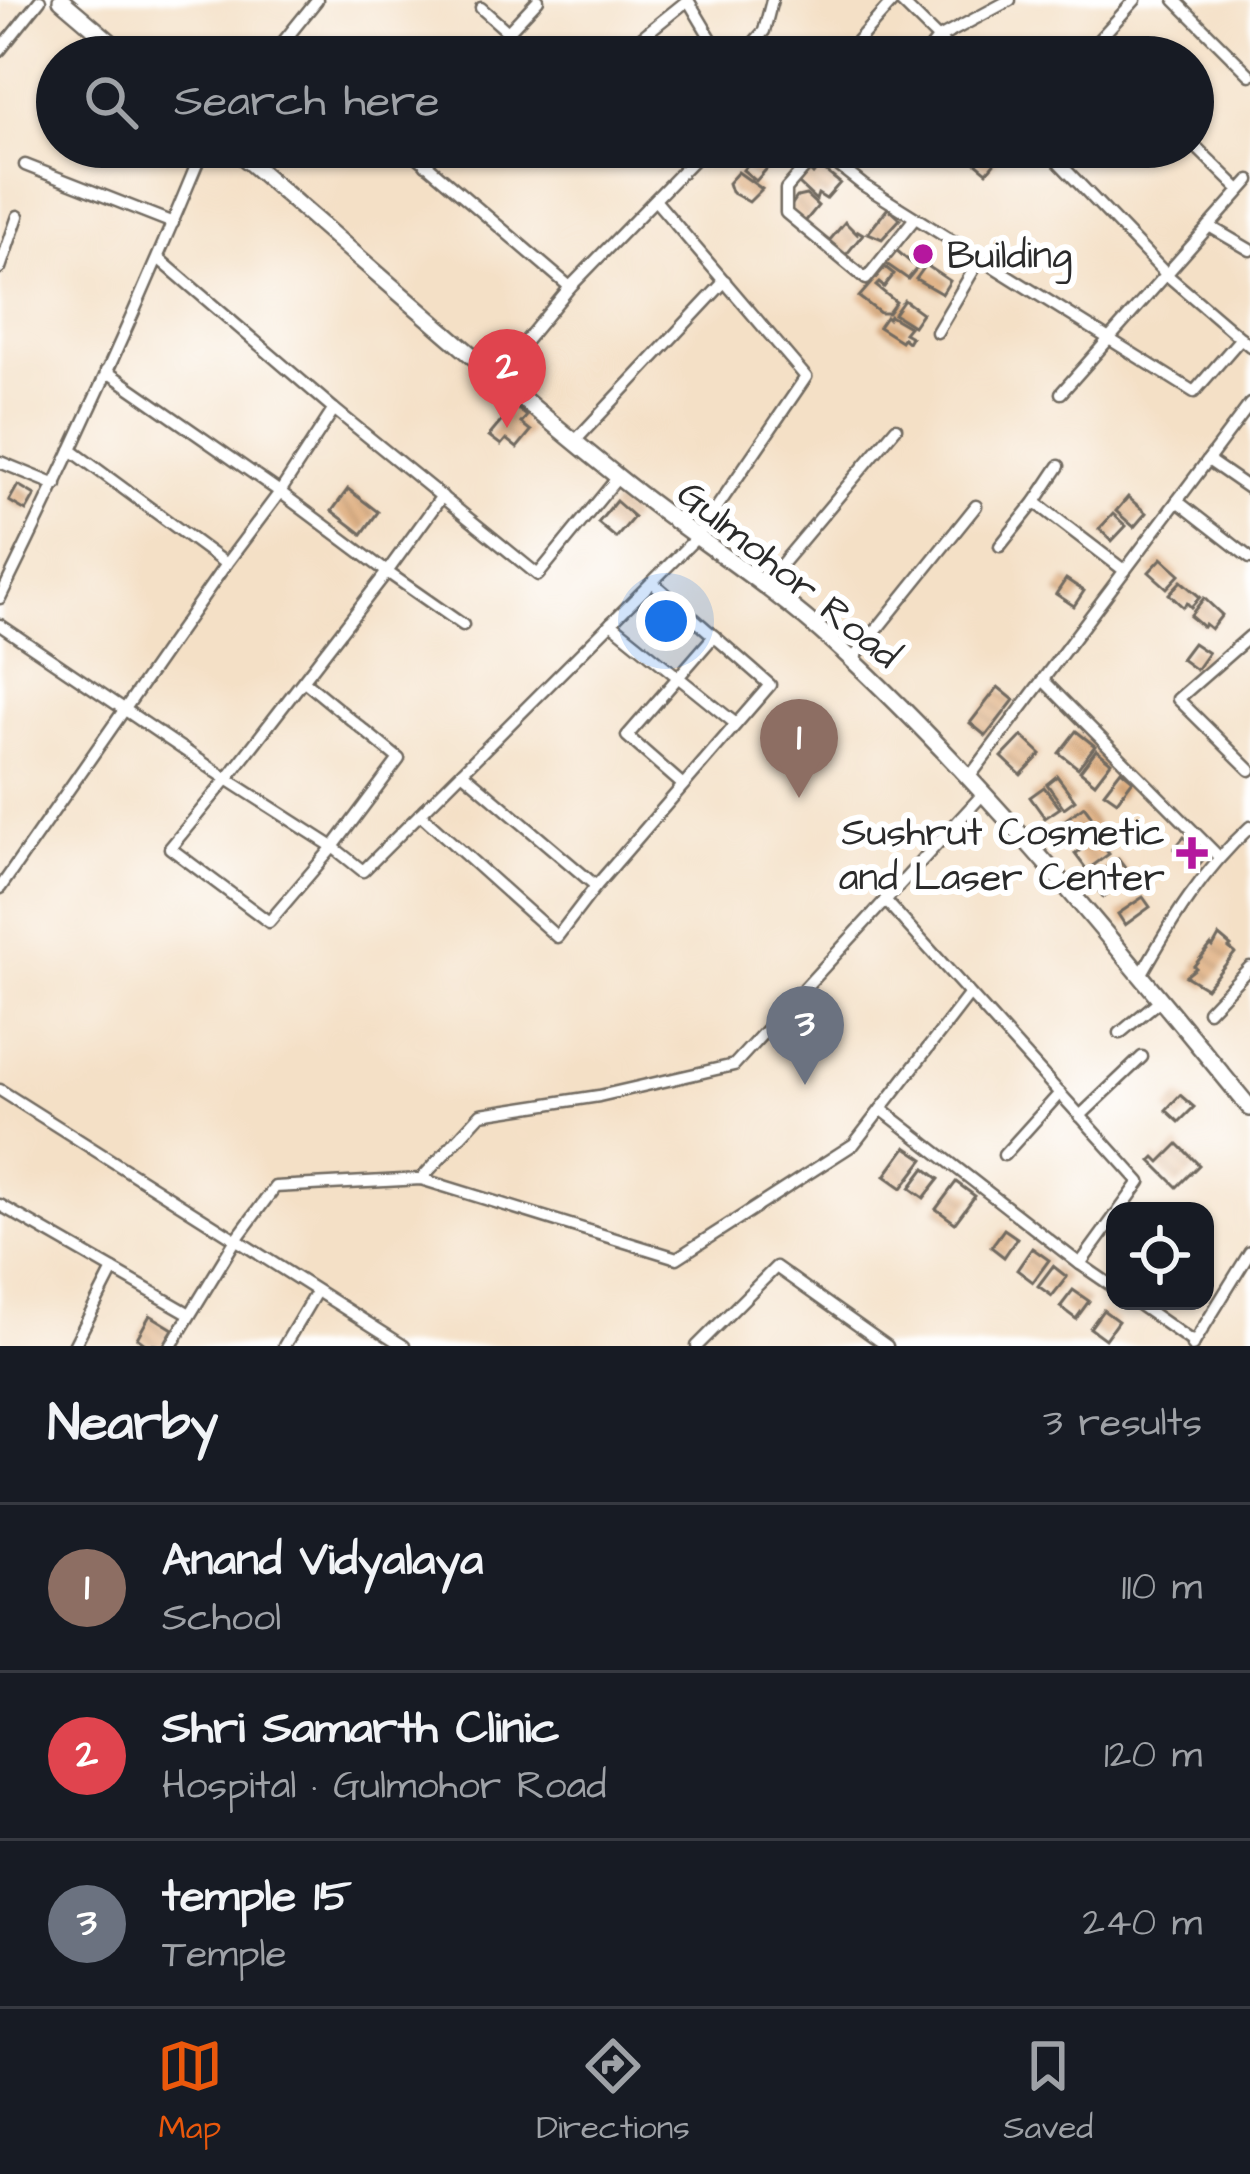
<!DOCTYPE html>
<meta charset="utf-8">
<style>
:root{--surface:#171b24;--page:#242831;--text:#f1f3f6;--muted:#9ea1a6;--line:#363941;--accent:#ea580c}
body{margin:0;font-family:"Architects Daughter",sans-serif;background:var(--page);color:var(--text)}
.controls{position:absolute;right:36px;bottom:36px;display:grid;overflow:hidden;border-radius:24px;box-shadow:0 3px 9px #0004}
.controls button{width:108px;height:108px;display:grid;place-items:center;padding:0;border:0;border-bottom:3px solid var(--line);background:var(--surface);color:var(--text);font:60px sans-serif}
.you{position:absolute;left:666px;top:621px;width:42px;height:42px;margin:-30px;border:9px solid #fff;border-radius:50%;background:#1a73e8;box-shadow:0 0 0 18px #1a73e833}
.badge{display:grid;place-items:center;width:78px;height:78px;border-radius:50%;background:var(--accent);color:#fff;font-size:39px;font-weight:700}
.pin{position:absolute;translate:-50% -99px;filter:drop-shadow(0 3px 6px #0008)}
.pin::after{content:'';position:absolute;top:63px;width:42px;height:36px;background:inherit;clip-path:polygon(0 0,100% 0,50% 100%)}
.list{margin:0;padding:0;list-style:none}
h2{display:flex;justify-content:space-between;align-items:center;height:156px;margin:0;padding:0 48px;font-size:51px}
h2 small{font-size:39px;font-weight:400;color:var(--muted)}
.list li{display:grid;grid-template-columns:78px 1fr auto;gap:36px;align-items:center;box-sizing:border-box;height:168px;padding:0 48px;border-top:3px solid var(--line)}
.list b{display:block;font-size:45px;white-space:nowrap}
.list p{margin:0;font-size:39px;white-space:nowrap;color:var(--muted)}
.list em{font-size:39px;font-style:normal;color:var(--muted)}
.icon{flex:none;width:66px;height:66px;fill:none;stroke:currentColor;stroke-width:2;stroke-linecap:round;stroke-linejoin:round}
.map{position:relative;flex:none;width:1250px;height:1346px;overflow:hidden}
.search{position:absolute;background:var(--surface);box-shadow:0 3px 9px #0004;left:36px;right:36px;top:36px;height:132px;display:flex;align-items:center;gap:30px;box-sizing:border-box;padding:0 42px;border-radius:66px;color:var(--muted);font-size:45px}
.sheet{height:660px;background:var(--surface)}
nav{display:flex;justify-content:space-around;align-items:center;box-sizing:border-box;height:168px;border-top:3px solid var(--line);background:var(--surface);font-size:33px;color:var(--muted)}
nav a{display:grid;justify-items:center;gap:6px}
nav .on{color:var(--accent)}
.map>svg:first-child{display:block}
.building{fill:url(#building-back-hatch)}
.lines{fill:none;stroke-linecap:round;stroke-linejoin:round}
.street-casing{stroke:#716a61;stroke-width:15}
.secondary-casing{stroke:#716a61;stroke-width:20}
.street{stroke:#fff;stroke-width:10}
.secondary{stroke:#fff;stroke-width:15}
.poi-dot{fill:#b5179e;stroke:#fff;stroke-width:4.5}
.labels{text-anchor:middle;stroke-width:12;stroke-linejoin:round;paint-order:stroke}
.poi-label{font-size:39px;fill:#2b2b2b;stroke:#fff;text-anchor:start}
.street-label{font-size:39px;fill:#2b2b2b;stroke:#fff}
</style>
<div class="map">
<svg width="1250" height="1346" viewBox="0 0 1250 1346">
<defs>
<pattern id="building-back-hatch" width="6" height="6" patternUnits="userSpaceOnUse" patternTransform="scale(3)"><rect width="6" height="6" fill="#e0b183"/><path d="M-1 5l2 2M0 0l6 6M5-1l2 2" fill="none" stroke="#c09871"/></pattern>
</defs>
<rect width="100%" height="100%" fill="#fff"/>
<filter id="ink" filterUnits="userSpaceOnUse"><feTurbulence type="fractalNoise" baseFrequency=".00833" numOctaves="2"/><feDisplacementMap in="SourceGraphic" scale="24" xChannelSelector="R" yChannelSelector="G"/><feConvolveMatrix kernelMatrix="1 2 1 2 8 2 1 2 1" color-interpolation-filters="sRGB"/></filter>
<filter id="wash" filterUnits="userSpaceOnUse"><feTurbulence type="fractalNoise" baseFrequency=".004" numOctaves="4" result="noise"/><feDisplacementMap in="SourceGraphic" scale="48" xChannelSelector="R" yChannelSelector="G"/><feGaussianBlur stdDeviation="2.7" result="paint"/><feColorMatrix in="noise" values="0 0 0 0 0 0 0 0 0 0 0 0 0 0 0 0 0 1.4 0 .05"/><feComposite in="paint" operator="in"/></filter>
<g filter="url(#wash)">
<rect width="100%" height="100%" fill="#f4e0c6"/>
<g id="blocks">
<!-- building -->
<g class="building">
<path d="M970,147h38l-21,25 -22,-18z"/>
<path d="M757,153l13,12 -14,16 -13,-11z"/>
<path d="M819,166l21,17 -14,16 -8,-5 -2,6 -18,-17 10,-14 5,5z"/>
<path d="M738,172l24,17 -13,13 -18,-10 -3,-9z"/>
<path d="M806,195l12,11 -14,17 -15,-14 8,-12z"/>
<path d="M888,208l12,11 -18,20 -14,-6z"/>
<path d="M845,222l12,12 1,-3 5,3 -17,21 -17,-14z"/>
<path d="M895,249l22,19 -9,11 -23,-16z"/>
<path d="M926,265l24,16 -8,13 -26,-15z"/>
<path d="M885,267l9,7 -10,13 -5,-4 -3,3 20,16 -8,11h-8l-21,-16z"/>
<path d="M904,300l18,13 -9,13 -19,-12z"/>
<path d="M890,316l19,11 -5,6 7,4 -3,5 -5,-4 -2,3 -22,-14 7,-10 2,2z"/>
<path d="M514,406l13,10 -6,7 10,8 -14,17 -11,-9 -5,6 -12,-9z"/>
<path d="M18,485l17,10 -9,16 -17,-10z"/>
<path d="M348,489l30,23 -16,22 -30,-23z"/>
<path d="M1128,497l18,16 -12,14 -18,-16z"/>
<path d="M616,501l18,16 -18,21 -18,-15z"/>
<path d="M1113,514l13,12 -14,15 -13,-12z"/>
<path d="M1162,558l18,16 -13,14 -18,-16z"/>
<path d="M1066,579l18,12 -10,15 -18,-12z"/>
<path d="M1181,581l19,16 -9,10 -4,-4 -4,4 -14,-13z"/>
<path d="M1204,598l18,17 -11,14 -6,-5 -2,3 -13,-11z"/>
<path d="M1193,643l15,10 -12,17 -15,-11z"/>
<path d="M998,687l16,13 -28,36 -16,-13z"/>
<path d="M1076,731l19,15 -17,22 -19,-15z"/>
<path d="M1022,736l19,18 -20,21 -19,-18z"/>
<path d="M1096,750l15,12 -16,21 -15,-12z"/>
<path d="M1121,770l12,10 -16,21 -13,-9z"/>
<path d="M1057,776l18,24 -11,8 -17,-24z"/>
<path d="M1044,787l16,21 -15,10 -15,-21z"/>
<path d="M1084,806l14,19 -30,22 -14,-19z"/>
<path d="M1184,837l23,18 -10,12 -23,-18z"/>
<path d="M1097,838l12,16 -22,16 -12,-16z"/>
<path d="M1118,859l13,17 -28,21 -13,-18z"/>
<path d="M1143,897l7,10 -25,18 -7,-11z"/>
<path d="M1219,936l12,10 -2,2 6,5 -29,35 -20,-12 10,-8 -2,-2 17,-21 2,2z"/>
<path d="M1180,1095l14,12 -15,15 -13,-12z"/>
<path d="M1178,1144l21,21 -22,22 -26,-26 4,-4 5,5z"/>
<path d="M906,1147l18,12 -22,29 -17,-12z"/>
<path d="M925,1168l14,11 -15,19 -14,-10z"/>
<path d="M956,1182l19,14 -20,27 -19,-14z"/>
<path d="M1004,1229l13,9 -13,19 -13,-10z"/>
<path d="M1032,1248l17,12 -16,22 -16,-12z"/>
<path d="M1053,1266l14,11 -15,19 -14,-10z"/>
<path d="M1073,1290l16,11 -13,18 -16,-12z"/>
<path d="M1103,1310l15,11 -13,18 -15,-11z"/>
<path d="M150,1315l23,14 -10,17 -18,-2 -8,-6z"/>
</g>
</g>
</g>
<g filter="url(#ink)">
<use href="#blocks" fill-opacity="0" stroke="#716a61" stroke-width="3"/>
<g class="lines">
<defs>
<g id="street">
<path d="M688,0l34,57"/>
<path d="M899,0l58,57"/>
<path d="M1175,0l75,75"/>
<path d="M481,8l55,49"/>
<path d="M508,32l30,-32"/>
<path d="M283,42l18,15"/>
<path d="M0,50l40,-50"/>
<path d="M271,57l46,-57"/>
<path d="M617,57l71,-57"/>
<path d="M741,57l23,-26 8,-31"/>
<path d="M843,57l51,-57"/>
<path d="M924,57l15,-19 71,-38"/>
<path d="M1104,57l-11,-11 42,-46"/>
<path d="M1193,144l47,46"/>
<path d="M406,147l164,140 -74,90"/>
<path d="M520,147l6,5"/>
<path d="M815,147l48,38 331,207 47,-54"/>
<path d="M1044,147l123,128 83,71"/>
<path d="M819,151l-33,38v24l80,66 49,-61"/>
<path d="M25,165l148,58"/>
<path d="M426,165l14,-18"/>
<path d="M837,165l14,-18"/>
<path d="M1209,226l41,24"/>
<path d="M158,258l176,151 204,166 80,-98"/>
<path d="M0,268l18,-52"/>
<path d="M570,287l136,-140"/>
<path d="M937,332l43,-73"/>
<path d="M106,371l174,121 107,80 76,53"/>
<path d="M1061,393l189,-213"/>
<path d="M575,441l150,-160"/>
<path d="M71,450l155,114"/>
<path d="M1208,460l42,29"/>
<path d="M0,462l56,23"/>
<path d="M442,496l-55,76 -160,207 106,68 30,24 333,-333 110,-161 -151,-177"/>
<path d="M1177,501l73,57"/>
<path d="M1035,502l90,69"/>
<path d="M1000,546l35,-44 24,-36"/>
<path d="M764,585l132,-157"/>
<path d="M0,598c73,-148 141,-298 204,-451"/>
<path d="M611,623l125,101"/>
<path d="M0,625l227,154 -57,69 99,74 64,-75 66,-88 -95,-78"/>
<path d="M1250,636l-72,63 72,71"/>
<path d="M852,660l124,-154"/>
<path d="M1043,680l175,176"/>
<path d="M462,772l134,114 174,-201 -118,-103"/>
<path d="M968,779l282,-375"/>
<path d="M683,785l-56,-49 87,-100"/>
<path d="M420,814l137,123 39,-51"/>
<path d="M0,888l226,-324 54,-72 54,-83"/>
<path d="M885,900l255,282 -21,29"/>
<path d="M1140,977c32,-57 62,-106 110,-150"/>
<path d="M1208,1011l42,-44"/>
<path d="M1120,1033l40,-33"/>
<path d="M0,1090l404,256"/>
<path d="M881,1109l199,155"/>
<path d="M1080,1116l62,-59"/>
<path d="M1004,1155l56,-62"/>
<path d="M421,1179l60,-65 118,-18 135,-31 249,-271"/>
<path d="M0,1205l190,109"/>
<path d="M1115,1216l-35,48 35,24"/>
<path d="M1134,1301l60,42"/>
<path d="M74,1346l39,-76"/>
<path d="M171,1346l64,-105 40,-54 146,-8 256,79 177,-114 115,-149"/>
<path d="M284,1346l32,-54"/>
<path d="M697,1346l79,-79 111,79"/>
<path d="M1192,1346l58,-94"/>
</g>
<g id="secondary">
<path d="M61,0l67,57"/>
<path d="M232,147c128,111 254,224 386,330 70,57 148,104 215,165 154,141 285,306 417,466"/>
</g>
</defs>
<!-- street casing -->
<use href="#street" class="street-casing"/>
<!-- secondary casing -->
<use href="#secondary" class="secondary-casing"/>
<!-- street -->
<use href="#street" class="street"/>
<!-- secondary -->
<use href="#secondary" class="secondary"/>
</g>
</g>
<!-- markers -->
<g class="poi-dot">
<circle cx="923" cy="254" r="12"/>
<path d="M1186 835h12v12h12v12h-12v12h-12v-12h-12v-12h12z"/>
</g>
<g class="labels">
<!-- poi labels -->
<g class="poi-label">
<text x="947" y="268">Building</text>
<text x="1165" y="845" text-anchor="end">Sushrut Cosmetic<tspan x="1165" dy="45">and Laser Center</tspan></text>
</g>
<!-- street labels -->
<g class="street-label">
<text transform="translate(790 573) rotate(39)" y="14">Gulmohor Road</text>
</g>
</g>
</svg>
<div class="controls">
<button><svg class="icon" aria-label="locate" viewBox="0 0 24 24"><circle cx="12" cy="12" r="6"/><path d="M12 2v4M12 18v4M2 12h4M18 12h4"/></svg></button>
</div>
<div class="you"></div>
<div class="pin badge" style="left:799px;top:798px;background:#8d6e63">1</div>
<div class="pin badge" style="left:507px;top:428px;background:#e0444e">2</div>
<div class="pin badge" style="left:805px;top:1085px;background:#6b7280">3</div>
<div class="search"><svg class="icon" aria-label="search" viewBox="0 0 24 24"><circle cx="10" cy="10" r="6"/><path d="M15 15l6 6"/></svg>Search here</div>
</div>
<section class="sheet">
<h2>Nearby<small>3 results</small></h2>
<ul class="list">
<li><span class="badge" style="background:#8d6e63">1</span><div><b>Anand Vidyalaya</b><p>School</p></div><em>110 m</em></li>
<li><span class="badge" style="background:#e0444e">2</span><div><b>Shri Samarth Clinic</b><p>Hospital · Gulmohor Road</p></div><em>120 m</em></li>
<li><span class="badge" style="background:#6b7280">3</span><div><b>temple 15</b><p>Temple</p></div><em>240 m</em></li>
</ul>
</section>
<nav>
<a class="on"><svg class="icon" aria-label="map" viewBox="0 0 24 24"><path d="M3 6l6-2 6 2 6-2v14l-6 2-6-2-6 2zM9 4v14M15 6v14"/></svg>Map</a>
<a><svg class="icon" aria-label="directions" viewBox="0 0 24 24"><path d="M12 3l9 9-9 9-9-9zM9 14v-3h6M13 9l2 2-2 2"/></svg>Directions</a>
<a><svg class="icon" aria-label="saved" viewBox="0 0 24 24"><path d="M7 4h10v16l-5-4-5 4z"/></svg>Saved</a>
</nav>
